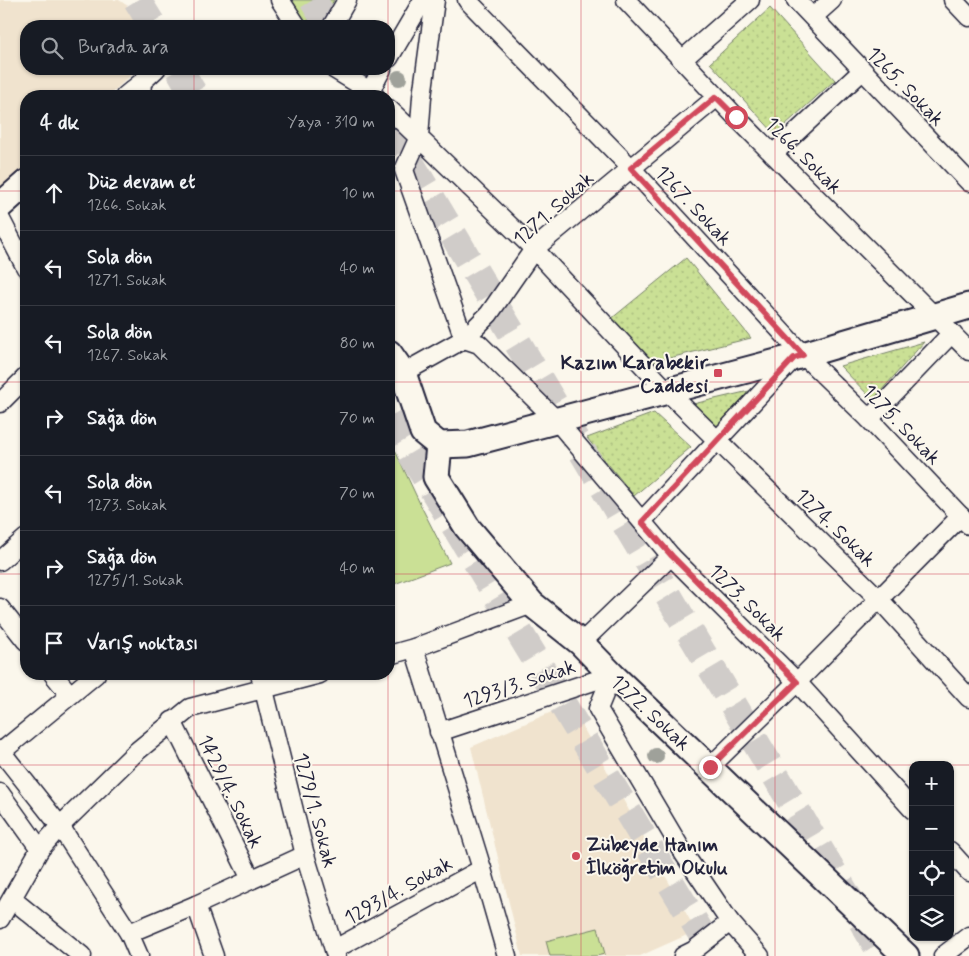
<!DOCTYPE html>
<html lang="tr">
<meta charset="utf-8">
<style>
:root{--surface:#171b24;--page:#20242c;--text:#f1f3f6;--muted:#9ea1a6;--line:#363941}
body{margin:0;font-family:Mynerve,sans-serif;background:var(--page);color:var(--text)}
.controls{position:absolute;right:15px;bottom:15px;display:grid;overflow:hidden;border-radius:10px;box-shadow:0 1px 4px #0004}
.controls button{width:45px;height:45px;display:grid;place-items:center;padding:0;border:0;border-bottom:1px solid var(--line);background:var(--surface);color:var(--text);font:25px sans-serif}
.stop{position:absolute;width:15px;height:15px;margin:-11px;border:4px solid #d1495b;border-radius:50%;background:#fff}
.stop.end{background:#d1495b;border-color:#fff;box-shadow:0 1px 5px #0008}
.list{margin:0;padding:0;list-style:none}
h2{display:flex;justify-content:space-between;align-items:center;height:65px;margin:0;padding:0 20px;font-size:21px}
h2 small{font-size:16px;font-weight:400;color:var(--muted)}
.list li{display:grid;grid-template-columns:32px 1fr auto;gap:15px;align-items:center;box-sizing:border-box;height:75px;padding:0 20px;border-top:1px solid var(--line)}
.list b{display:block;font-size:19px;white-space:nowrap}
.list p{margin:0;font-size:16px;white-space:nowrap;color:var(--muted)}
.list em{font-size:16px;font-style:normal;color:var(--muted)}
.icon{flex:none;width:28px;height:28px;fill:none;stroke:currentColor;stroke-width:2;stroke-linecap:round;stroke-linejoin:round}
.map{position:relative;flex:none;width:969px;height:956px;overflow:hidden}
.search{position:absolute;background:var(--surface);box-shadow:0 1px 4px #0004;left:20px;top:20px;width:375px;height:55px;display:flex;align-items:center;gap:12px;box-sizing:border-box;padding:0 18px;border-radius:20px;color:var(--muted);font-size:19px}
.panel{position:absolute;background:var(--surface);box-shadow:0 1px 4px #0004;left:20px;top:90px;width:375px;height:590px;border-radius:20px}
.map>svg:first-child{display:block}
.built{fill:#f0e3ce}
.grass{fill:#cae095;stroke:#768168}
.park{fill:url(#park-dots);stroke:#768168}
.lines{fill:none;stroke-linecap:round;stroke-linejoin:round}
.highway-tunnel{stroke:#d0ccc9;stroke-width:28;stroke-dasharray:28 14;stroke-linecap:butt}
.street-casing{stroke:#22223b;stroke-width:21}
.secondary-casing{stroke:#22223b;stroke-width:29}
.street{stroke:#fbf7ec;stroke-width:18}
.secondary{stroke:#fbf7ec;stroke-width:25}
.tree{fill:#9fa19a}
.route{stroke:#d1495b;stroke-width:6}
.grid{fill:none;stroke:#d1495b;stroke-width:1;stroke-opacity:0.55}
.poi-dot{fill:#d1495b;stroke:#fbf7ec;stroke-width:2}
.labels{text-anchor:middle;stroke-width:4;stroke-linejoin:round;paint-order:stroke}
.street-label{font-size:20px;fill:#22223b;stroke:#fbf7ec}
.poi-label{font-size:20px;font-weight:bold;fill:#22223b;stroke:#fbf7ec;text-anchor:end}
</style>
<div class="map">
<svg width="969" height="956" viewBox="0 0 969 956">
<defs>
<pattern id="park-dots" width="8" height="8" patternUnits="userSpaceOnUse" patternTransform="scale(1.25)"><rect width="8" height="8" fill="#cae095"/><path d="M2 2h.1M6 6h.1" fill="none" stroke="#adc081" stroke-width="1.8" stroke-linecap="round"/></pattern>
</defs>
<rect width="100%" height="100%" fill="#fbf7ec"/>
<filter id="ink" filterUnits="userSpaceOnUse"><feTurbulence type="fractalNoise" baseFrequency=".02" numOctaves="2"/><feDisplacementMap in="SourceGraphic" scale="10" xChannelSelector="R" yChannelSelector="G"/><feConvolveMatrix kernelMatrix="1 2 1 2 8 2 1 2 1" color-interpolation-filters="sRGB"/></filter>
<g filter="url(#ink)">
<!-- built -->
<g class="built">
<path d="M0,0h119l38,26h-131v43h112l-30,27h-82v75l-26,18z"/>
<path d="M570,704l126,227 -56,25h-118l-51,-209z"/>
</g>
<!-- grass -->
<g class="grass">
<path d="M292,0h42l-3,5 -25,17z"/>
<path d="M391,442l31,66 28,55 -61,23v-143z"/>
<path d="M598,928l7,26 -9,2h-46l-4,-15z"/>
</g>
<!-- park -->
<g class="park">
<path d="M770,8l65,72 -60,54 -65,-71z"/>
<path d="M686,258l65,80 -98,24 -42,-43z"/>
<path d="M924,342l-51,58 -33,-34z"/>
<path d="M758,389l-40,40 -25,-25z"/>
<path d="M654,413l37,34 -57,49 -47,-58z"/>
</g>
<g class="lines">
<!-- highway-tunnel -->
<g class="highway-tunnel">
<path d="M137,0l16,26"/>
<path d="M313,0l16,26"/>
<path d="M179,69l16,27"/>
<path d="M389,127l494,829"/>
<path d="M389,417l326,539"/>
</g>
<defs>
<g id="street">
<path d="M280,0l17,26"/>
<path d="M435,0l-13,97 -3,40 -15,33 60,169 15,5 78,77 114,135 126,126 116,128"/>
<path d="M467,0l164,168 172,187 66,64 100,106"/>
<path d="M626,0l110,117 233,234"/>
<path d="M796,0l173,182"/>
<path d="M953,0l16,17"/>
<path d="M813,17l19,-17"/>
<path d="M332,26l15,-26"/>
<path d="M389,58l34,-58"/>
<path d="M682,60l68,-60"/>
<path d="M334,69l36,22 5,5"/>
<path d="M370,91l12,-22"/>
<path d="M125,96l17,-14"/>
<path d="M141,96l1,-14 14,-13"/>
<path d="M389,109l145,140 134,143 211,207 90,99"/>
<path d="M773,154l89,-83"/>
<path d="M0,218l26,50"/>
<path d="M403,373l61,-34 25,-25 45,-65 183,-152"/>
<path d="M0,403l26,-26"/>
<path d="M869,419l83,-86"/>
<path d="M642,521l152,-163"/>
<path d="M0,561l26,-23"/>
<path d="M0,608l26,33"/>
<path d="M581,643l90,-87"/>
<path d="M414,648l68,221 25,87"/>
<path d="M389,655l25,-7 118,-44"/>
<path d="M53,674l17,21"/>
<path d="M260,674l45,181 31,101"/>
<path d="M612,675l-14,34 86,145 46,68 30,34"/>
<path d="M172,721l79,158"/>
<path d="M439,732l173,-57"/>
<path d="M0,750l60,76 69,107 10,23"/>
<path d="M0,753l96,-79"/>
<path d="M710,767l87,-85 164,-166"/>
<path d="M0,793l40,56"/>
<path d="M950,851l19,21"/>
<path d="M12,899l70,57"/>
<path d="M196,905l18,51"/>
<path d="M0,919l40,-70 20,-23 76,-74 54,-44 130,-34"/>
<path d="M129,933l67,-28 109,-50"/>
<path d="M335,949l147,-80"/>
<path d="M683,956l10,-5 37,-29"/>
<path d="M943,956l26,-20"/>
</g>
<g id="secondary">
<path d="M0,206l26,-23"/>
<path d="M389,353l14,20 20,59 16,13 29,-1 335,-89 166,-49"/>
<path d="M439,445l-3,32 31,50 65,77 49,39 31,32 294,281"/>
</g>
</defs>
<!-- street casing -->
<use href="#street" class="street-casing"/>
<!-- secondary casing -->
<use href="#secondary" class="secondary-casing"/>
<!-- street -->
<use href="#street" class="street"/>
<!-- secondary -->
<use href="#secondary" class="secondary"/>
</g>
<!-- trees -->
<g class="tree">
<circle cx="399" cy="78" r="8"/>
<circle cx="656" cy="756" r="8"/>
</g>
</g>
<g class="lines" filter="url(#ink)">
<!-- route -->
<path class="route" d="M710,767l87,-85 -125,-126 -30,-34 152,-164 9,-3 -172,-187 85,-71 20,20"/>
</g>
<!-- grid -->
<path class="grid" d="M194,0v26M388,0v26M581,0v956M775,0v956M194,69v27M388,69v27M0,191h26M389,191h580M0,382h26M389,382h580M0,574h26M389,574h580M194,674v282M388,674v282M0,765h913M950,765h19"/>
<!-- markers -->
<g class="poi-dot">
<rect x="713" y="368" width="10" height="10" rx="2.5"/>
<circle cx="576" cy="856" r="5"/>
</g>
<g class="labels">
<!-- street labels -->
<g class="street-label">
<text transform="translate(906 86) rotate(46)" y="7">1265. Sokak</text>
<text transform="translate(804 155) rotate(45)" y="7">1266. Sokak</text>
<text transform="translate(694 205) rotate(47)" y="7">1267. Sokak</text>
<text transform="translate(553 208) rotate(-42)" y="7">1271. Sokak</text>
<text transform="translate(902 424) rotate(46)" y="7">1275. Sokak</text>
<text transform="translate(836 527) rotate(44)" y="7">1274. Sokak</text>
<text transform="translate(748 602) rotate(45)" y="7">1273. Sokak</text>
<text transform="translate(519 683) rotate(-18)" y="7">1293/3. Sokak</text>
<text transform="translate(651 712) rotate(43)" y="7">1272. Sokak</text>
<text transform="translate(231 791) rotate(64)" y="7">1429/4. Sokak</text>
<text transform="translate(316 810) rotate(75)" y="7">1279/1. Sokak</text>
<text transform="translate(398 890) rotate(-29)" y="7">1293/4. Sokak</text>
</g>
<!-- poi labels -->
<g class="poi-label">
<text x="708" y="369">Kazım Karabekir<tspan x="708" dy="23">Caddesi</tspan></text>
<text x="586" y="851" text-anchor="start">Zübeyde Hanım<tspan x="586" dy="23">İlköğretim Okulu</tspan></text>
</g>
</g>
</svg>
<div class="controls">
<button>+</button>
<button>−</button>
<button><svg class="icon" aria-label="locate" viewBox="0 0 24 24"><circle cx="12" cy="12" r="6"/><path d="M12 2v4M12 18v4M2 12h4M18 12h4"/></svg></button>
<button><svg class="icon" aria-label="layers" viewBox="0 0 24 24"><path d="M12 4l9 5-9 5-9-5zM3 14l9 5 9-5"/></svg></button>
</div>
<div class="stop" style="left:736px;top:117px"></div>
<div class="stop end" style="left:710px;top:767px"></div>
<div class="search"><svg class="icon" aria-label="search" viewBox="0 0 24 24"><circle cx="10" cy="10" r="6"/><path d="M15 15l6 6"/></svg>Burada ara</div>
<section class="panel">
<h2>4 dk<small>Yaya · 310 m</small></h2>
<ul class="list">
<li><svg class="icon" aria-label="ahead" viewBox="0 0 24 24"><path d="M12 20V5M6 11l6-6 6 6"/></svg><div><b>Düz devam et</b><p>1266. Sokak</p></div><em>10 m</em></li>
<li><svg class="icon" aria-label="left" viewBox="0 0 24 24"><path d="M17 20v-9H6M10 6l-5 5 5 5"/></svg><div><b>Sola dön</b><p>1271. Sokak</p></div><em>40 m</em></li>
<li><svg class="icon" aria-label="left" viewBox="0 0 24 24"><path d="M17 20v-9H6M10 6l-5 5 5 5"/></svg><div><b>Sola dön</b><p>1267. Sokak</p></div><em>80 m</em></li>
<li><svg class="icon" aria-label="right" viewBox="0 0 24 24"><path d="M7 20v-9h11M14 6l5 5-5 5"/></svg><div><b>Sağa dön</b></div><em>70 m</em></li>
<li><svg class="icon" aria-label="left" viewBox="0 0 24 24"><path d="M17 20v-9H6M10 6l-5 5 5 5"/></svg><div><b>Sola dön</b><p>1273. Sokak</p></div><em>70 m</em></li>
<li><svg class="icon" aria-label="right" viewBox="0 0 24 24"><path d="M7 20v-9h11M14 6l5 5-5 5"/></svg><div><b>Sağa dön</b><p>1275/1. Sokak</p></div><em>40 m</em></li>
<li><svg class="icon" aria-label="arrive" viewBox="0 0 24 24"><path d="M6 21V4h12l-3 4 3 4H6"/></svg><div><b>Varış noktası</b></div></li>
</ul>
</section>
</div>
